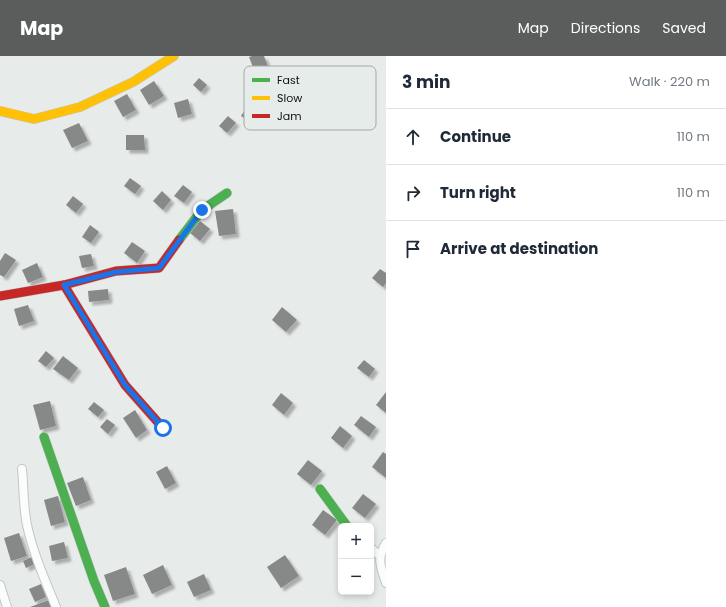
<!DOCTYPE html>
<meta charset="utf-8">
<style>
:root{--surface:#fff;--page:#f6f6f7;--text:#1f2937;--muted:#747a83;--line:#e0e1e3;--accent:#5a5d5b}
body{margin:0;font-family:Poppins,sans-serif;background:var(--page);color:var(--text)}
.controls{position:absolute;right:12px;bottom:12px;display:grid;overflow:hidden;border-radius:6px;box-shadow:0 2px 6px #0003}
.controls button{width:36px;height:36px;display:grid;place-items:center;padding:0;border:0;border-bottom:1px solid var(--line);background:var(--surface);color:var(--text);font:20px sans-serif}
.stop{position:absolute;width:12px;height:12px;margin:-9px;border:3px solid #1a73e8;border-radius:50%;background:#fff}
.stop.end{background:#1a73e8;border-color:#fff;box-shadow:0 1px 4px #0008}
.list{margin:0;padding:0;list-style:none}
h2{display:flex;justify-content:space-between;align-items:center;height:52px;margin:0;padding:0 16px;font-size:17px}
h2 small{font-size:13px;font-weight:400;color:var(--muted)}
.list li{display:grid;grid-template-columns:26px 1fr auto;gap:12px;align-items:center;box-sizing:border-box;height:56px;padding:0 16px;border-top:1px solid var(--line)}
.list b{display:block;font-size:15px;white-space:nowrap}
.list em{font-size:13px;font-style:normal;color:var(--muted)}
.icon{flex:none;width:22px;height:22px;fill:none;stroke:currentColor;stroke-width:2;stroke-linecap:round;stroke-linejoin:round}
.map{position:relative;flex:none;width:386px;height:551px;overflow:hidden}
header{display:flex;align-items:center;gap:24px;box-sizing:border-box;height:56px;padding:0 20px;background:var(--accent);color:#fff}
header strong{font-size:19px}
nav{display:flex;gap:22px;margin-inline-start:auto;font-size:14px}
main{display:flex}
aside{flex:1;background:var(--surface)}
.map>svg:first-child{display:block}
.building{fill:#868987;filter:url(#shadow)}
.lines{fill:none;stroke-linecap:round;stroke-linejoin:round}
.street-casing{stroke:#c3c6c5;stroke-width:10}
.fast-casing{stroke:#c3c6c5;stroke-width:10}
.slow-casing{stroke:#c3c6c5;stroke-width:10}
.jam-casing{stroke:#c3c6c5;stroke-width:10}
.street{stroke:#fbfcfc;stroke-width:8}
.fast{stroke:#4caf50;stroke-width:9}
.slow{stroke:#ffc107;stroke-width:9}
.jam{stroke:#c62828;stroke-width:9}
.route{stroke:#1a73e8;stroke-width:5}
.key{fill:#e6ece9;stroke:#a5aaa8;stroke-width:1}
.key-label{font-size:11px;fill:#0e100f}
</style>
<header>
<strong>Map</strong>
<nav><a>Map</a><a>Directions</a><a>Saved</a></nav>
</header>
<main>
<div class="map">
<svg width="386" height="551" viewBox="0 0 386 551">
<defs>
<filter id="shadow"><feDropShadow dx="3.5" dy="3.5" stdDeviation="1" flood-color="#0004"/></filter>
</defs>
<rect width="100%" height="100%" fill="#e7ebe9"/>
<!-- building -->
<g class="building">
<path d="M252,0h12l5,13 -13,6 -7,-18z"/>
<path d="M199,22l8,7 -6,7 -8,-7z"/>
<path d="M154,25l10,15 -15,9 -9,-15z"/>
<path d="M127,38l9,16 -13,7 -9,-16z"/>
<path d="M188,43l4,15 -14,4 -4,-15z"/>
<path d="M248,49l9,6 -7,11 -9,-6z"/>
<path d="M228,60l8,7 -9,10 -8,-7z"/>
<path d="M79,67l9,18 -16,7 -9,-18z"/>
<path d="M126,79h18l1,15h-19z"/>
<path d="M130,122l11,8 -6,8 -11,-8z"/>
<path d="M183,129l9,7 -8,11 -10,-7z"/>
<path d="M162,135l9,9 -8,10 -10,-9z"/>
<path d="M73,140l10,8 -7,9 -10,-8z"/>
<path d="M233,153l3,25 -17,2 -4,-25z"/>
<path d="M200,165l10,8 -10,12 -10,-8z"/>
<path d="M90,169l9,7 -8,11 -9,-6z"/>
<path d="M132,186l13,9 -8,12 -13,-10z"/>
<path d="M5,197l11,7 -12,17 -4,-2v-14z"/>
<path d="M91,198l3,12 -12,2 -3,-12z"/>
<path d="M37,207l6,14 -15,6 -6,-13z"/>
<path d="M380,213l6,4v10l-3,4 -11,-9z"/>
<path d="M108,233l1,11 -20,2 -1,-11z"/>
<path d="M28,249l6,16 -15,5 -5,-17z"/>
<path d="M282,251l15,13 -11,12 -14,-12z"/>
<path d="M46,295l8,7 -8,9 -8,-6z"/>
<path d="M63,300l15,12 -9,12 -16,-11z"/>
<path d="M364,304l11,9 -6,8 -12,-9z"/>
<path d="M386,336v21l-10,-8z"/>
<path d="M281,337l12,10 -9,12 -12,-10z"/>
<path d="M50,345l6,25 -16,4 -7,-25z"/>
<path d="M94,346l10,8 -6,7 -10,-8z"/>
<path d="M135,354l12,20 -11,8 -13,-20z"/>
<path d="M361,360l15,11 -7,10 -15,-12z"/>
<path d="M107,363l8,6 -7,9 -8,-7z"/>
<path d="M340,370l12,10 -9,12 -12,-10z"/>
<path d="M383,396l3,2v24l-14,-11z"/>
<path d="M308,404l14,11 -11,14 -14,-11z"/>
<path d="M167,410l9,17 -11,6 -9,-17z"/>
<path d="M83,421l8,23 -15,6 -9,-23z"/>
<path d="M363,438l13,10 -11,14 -13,-10z"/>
<path d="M58,440l7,26 -14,4 -7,-26z"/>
<path d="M323,454l14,10 -12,15 -13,-10z"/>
<path d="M19,477l8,23 -16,5 -7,-23z"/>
<path d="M64,486l4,16 -16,3 -3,-15z"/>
<path d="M285,499l14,21 -18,12 -14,-21z"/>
<path d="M32,501l3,7 -9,4 -3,-7z"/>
<path d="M163,509l9,20 -20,9 -9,-19z"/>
<path d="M126,511l9,27 -22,7 -9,-26z"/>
<path d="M204,518l7,16 -17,7 -7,-15z"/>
<path d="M41,528l5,13 -11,5 -6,-13z"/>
<path d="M49,544l2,7h-21z"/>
</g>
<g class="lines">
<defs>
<g id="street">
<path d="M22,413c2,19 1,37 5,56 6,28 18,55 29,82"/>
<path d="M386,487c-10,16 -5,24 0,40"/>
<path d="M371,492l9,8"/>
<path d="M0,529l7,22"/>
</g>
<g id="fast">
<path d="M179,184l23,-30 25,-17"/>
<path d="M44,381l50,144 11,26"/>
<path d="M320,433l27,37"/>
</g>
<path id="slow" d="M0,55l34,8 46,-12 53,-25 41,-26"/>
<g id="jam">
<path d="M64,229l61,100 38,43"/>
<path d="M0,240l64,-11 52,-14 43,-3 20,-28"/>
</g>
</defs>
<!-- street casing -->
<use href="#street" class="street-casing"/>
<!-- fast casing -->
<use href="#fast" class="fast-casing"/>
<!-- slow casing -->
<use href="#slow" class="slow-casing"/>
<!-- jam casing -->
<use href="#jam" class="jam-casing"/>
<!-- street -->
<use href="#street" class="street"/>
<!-- fast -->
<use href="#fast" class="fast"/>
<!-- slow -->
<use href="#slow" class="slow"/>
<!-- jam -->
<use href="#jam" class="jam"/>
</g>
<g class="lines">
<!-- route -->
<path class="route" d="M163,372l-38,-43 -61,-100 52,-13 43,-4 43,-58"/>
</g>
<!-- legend -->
<rect x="244" y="10" width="132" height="64" rx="6" class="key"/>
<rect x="252" y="22" width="18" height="4" fill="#4caf50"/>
<rect x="252" y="40" width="18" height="4" fill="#ffc107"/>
<rect x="252" y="58" width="18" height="4" fill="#c62828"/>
<g class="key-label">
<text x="277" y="28">Fast</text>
<text x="277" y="46">Slow</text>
<text x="277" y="64">Jam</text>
</g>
</svg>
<div class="controls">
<button>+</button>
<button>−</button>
</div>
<div class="stop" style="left:163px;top:372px"></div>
<div class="stop end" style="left:202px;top:154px"></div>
</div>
<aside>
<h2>3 min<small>Walk · 220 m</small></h2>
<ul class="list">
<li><svg class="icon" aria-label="ahead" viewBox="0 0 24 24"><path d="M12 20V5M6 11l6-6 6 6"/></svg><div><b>Continue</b></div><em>110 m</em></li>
<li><svg class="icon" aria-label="right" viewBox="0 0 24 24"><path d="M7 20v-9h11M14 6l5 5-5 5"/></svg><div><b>Turn right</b></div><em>110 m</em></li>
<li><svg class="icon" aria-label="arrive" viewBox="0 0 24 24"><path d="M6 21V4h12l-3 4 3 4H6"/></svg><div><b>Arrive at destination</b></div></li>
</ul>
</aside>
</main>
